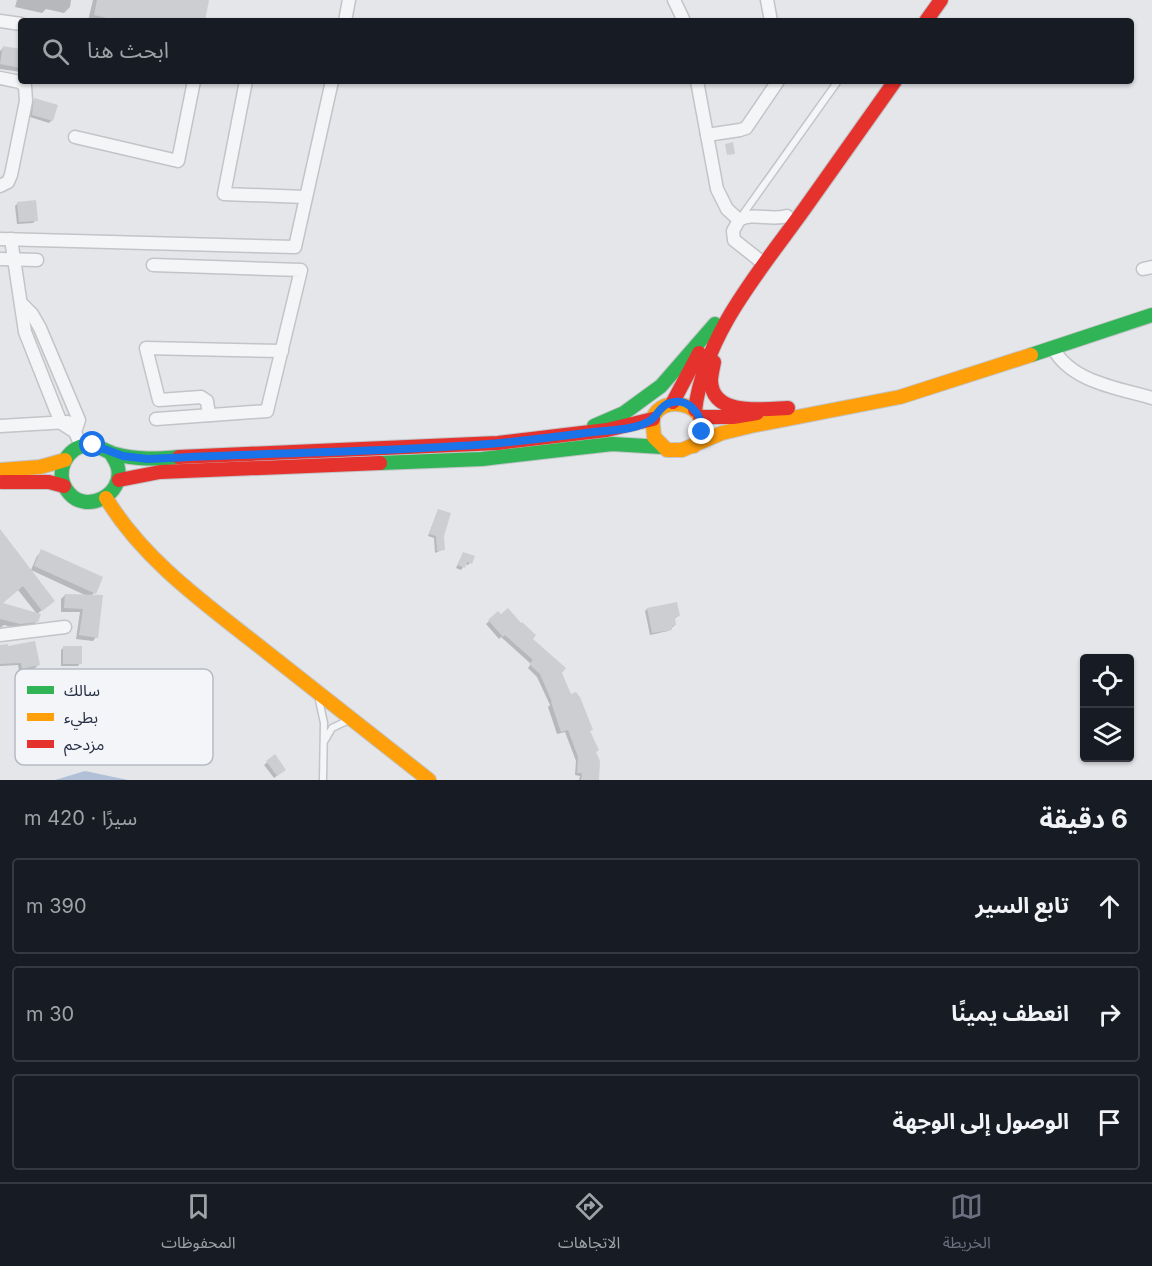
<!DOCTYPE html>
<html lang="ar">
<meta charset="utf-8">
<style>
:root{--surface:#171b24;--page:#20242c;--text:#f1f3f6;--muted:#9ea1a6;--line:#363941;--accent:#6a707f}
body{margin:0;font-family:Inter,"Noto Sans Arabic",sans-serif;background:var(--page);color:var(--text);direction:rtl}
.controls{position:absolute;right:18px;bottom:18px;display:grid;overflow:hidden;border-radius:6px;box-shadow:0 2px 4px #0004}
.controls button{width:54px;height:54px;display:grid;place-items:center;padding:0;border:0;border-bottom:2px solid var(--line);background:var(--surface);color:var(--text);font:30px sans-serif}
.stop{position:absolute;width:18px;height:18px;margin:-14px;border:4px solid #1a73e8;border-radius:50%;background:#fff}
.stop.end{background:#1a73e8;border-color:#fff;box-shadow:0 2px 6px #0008}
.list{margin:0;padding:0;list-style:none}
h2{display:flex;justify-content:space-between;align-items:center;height:78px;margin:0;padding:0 24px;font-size:26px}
h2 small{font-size:20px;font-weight:400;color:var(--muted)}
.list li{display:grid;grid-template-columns:39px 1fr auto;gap:18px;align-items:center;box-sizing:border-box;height:96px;margin:0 12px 12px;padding:0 12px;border:2px solid var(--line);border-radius:6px}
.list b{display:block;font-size:22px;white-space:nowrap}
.list em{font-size:20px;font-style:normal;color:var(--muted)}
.icon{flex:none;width:33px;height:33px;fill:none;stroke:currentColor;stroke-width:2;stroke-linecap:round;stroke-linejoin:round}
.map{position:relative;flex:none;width:1152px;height:780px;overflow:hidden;direction:ltr}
.search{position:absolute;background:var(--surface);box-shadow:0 2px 4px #0004;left:18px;right:18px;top:18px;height:66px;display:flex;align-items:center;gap:15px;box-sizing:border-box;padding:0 21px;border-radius:6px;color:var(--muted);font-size:22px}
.sheet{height:402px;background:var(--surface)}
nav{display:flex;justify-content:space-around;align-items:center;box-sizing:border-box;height:84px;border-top:2px solid var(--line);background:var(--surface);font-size:16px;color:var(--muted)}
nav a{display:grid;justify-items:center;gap:3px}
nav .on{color:var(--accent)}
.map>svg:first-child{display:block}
.water{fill:#b1c0d7}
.shadow{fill:#0003}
.building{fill:#cdced2}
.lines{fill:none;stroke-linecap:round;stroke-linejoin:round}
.lane-casing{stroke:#c2c4c8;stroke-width:9}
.street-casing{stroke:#c2c4c8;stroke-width:15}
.fast-casing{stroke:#c2c4c8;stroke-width:16}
.slow-casing{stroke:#c2c4c8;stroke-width:16}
.jam-casing{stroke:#c2c4c8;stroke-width:16}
.lane{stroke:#f4f5f7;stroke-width:6}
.street{stroke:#f4f5f7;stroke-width:12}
.fast{stroke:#30b455;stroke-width:14}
.slow{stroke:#ff9f0a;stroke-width:14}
.jam{stroke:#e5322d;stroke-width:14}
.route{stroke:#1a73e8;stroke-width:8}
.key{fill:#f3f5f9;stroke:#b6bac3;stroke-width:1.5}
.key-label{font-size:16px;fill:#283046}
</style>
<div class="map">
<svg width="1152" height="780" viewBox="0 0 1152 780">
<rect width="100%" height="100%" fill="#e4e6ea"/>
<!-- water -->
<path class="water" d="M85,771l43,9h-73z"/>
<!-- shadow -->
<g class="shadow">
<path d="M17,0h54l-1,7 -6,6 -18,-4 -4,4 -27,-6z"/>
<path d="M93,0h115l-5,21h-115z"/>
<path d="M3,48l18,3v21l-21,-3v-18z"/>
<path d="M35,100l17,20 -3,3 -19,-6 2,-14z"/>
<path d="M18,203l18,17 -3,3 -16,1 -2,-18z"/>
<path d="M438,510l6,39 -9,4 -1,-15 -6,-2z"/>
<path d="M0,533l48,72 -11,9 -19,-24 -17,14 36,17 -5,5 -17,2 -11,-3 -4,3z"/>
<path d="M42,551l52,42 -3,3 5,41 -3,4 -17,-2 4,-27h-19v-13l4,-4 22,1 -56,-26 6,-14z"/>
<path d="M463,553l7,10 -2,2 -3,-1 -4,6 -5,-2z"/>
<path d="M647,609l31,7 -4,3 1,6 -7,6 -18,4 -5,-24z"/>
<path d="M498,613l33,26 29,34 10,23 21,34 -2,2 6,20 2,28h-18l1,-4 -5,-1 1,-14 -11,-29 -8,2 -9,-27 2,-2 -13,-28 -9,-9 3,-4 -30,-27 -2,2 -13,-15z"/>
<path d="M0,646l38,19 -3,3 -16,3 -1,-6 -18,1z"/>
<path d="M64,647l16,16 -2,3h-17v-16z"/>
<path d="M275,756l7,16 -8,6 -10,-13z"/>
</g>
<!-- building -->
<g class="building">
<path d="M97,0h112l-4,21h-86l-25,-6z"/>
<path d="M3,46l18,3v19l-21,-4z"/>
<path d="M34,98l24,7 -5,16 -21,-6z"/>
<path d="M733,142l2,12 -8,1 -2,-11z"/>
<path d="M36,200l2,21 -19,1 -2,-20z"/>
<path d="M438,509l13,4 -7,23 1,14 -8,1 -1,-15 -7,-2z"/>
<path d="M0,529l55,72 -13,10 -19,-25 -20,17 38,11 -3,8 -18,2 -20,-5z"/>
<path d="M41,549l62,28 -7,17 -62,-28z"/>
<path d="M463,552l12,4 -3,8 -5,-2 -2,6 -7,-3z"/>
<path d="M65,594l38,1 -5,43 -19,-3 4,-26 -19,-1z"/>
<path d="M677,602l3,14 -5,1 1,8 -4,1v4l-20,3 -5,-25z"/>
<path d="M508,608l13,15 1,-1 14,13 -3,4 33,29 -4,5 9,21 5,-2 4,5 13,33 -3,1 9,19 -3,2 4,9 -1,19h-18l1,-7h-5l1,-16 -10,-27 -7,2 -10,-30h1l-12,-28 -11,-10 4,-4 -28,-25 -2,2 -15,-17 10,-9 3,3z"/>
<path d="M35,641l5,24 -18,4 -1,-6 -21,1v-19l8,-1v2z"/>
<rect x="63" y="646" width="19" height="18"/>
<path d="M275,754l11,16 -9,6 -11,-15z"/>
</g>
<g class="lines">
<defs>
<g id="lane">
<path d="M741,217l97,-136"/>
<path d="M319,700l5,23 -1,57"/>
<path d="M325,740l7,-12 17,-8"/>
</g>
<g id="street">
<path d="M674,0l10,21"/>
<path d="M767,0l4,21"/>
<path d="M0,21l21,3"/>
<path d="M345,21l4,-21"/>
<path d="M0,78l20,4 5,4 1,15 -15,74 -3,7 -8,4"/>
<path d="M246,81l-22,113 81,3"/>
<path d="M697,81l20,108 10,20 12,11"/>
<path d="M707,135l33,-5 6,-2 32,-47"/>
<path d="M75,137l103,24 16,-80"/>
<path d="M0,239l295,8 37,-166"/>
<path d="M11,239l14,93 36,91 14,9"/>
<path d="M0,259l37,1"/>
<path d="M758,259l-24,-19 -1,-9 6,-11c14,-8 31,1 48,-4"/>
<path d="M153,265l148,5 -34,141 -111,8"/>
<path d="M1143,269l9,-2"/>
<path d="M21,303l11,11 8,14 39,92 -4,12 3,7"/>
<path d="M1053,348c18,34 65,40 99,50"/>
<path d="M209,415l-2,-14 -6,-4 -42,3 -13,-52 136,3"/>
<path d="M0,426l68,-4"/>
<path d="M0,635l65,-8"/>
</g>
<g id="fast">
<path d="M1031,355l121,-40"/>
<path d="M594,426l30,-13 37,-27 54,-62"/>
<path d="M110,452c3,5 7,11 8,16 6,27 -32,46 -49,25 -16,-18 -4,-47 20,-48 10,0 17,7 26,9 22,6 42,5 64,3"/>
<path d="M380,463l102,-4 130,-15 50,3"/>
</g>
<g id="slow">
<path d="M694,446c3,-5 7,-11 8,-17 3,-26 -40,-35 -49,-11 -1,6 1,13 1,19l13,13h15l40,-17 29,-7 149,-29 131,-42"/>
<path d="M0,470l40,-3 25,-7"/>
<path d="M106,498c38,63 101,107 158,152 55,43 110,87 165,130"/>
</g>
<g id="jam">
<path d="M926,21l15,-21"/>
<path d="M714,362c-1,6 -3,13 -3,19 1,36 53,28 77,27"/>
<path d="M673,402l26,-49"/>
<path d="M695,410c10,-78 66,-140 110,-202 30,-42 60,-85 90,-127"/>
<path d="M700,417h33l24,-4"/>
<path d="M179,457l319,-14 109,-13 46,-11"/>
<path d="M119,480l41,-8 220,-9"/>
<path d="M2,482h47l15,4"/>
</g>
</defs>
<!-- lane casing -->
<use href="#lane" class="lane-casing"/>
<!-- street casing -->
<use href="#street" class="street-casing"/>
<!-- fast casing -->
<use href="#fast" class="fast-casing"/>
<!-- slow casing -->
<use href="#slow" class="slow-casing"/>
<!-- jam casing -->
<use href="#jam" class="jam-casing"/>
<!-- lane -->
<use href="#lane" class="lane"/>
<!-- street -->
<use href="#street" class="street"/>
<!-- fast -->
<use href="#fast" class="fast"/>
<!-- slow -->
<use href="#slow" class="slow"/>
<!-- jam -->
<use href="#jam" class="jam"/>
</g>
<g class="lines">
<!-- route -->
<path class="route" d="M93,445l30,11 25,3c103,-6 206,-6 310,-13 45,-2 90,-8 136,-14 17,-2 42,-2 57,-12 6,-4 8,-12 16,-16 20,-9 36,10 35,28"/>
</g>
<!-- legend -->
<rect x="15" y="669" width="198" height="96" rx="9" class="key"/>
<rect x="27" y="686" width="27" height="8" fill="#30b455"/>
<rect x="27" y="713" width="27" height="8" fill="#ff9f0a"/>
<rect x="27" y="740" width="27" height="8" fill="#e5322d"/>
<g class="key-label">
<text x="64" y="696">سالك</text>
<text x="64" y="723">بطيء</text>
<text x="64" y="750">مزدحم</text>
</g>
</svg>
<div class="controls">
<button><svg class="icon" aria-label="locate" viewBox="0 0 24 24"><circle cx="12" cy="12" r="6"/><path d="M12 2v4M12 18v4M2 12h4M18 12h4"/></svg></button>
<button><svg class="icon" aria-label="layers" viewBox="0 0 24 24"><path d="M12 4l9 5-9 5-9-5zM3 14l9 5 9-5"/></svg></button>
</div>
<div class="stop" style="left:93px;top:445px"></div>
<div class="stop end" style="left:702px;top:432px"></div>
<div class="search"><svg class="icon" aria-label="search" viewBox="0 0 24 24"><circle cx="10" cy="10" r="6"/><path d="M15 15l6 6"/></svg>ابحث هنا</div>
</div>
<section class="sheet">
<h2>6 دقيقة<small>سيرًا · 420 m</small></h2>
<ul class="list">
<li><svg class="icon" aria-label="ahead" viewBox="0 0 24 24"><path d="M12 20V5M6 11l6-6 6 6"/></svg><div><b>تابع السير</b></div><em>390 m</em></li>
<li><svg class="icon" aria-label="right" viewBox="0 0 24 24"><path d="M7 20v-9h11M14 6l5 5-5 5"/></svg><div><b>انعطف يمينًا</b></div><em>30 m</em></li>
<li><svg class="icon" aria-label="arrive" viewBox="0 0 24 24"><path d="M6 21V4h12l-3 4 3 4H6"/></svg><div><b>الوصول إلى الوجهة</b></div></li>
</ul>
</section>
<nav>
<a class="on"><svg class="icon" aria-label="map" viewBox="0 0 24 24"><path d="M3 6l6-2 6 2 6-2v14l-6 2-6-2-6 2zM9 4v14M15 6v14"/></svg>الخريطة</a>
<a><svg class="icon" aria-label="directions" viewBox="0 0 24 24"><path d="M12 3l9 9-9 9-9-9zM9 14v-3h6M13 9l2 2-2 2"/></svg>الاتجاهات</a>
<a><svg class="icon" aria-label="saved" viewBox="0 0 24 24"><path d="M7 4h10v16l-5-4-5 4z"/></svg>المحفوظات</a>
</nav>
